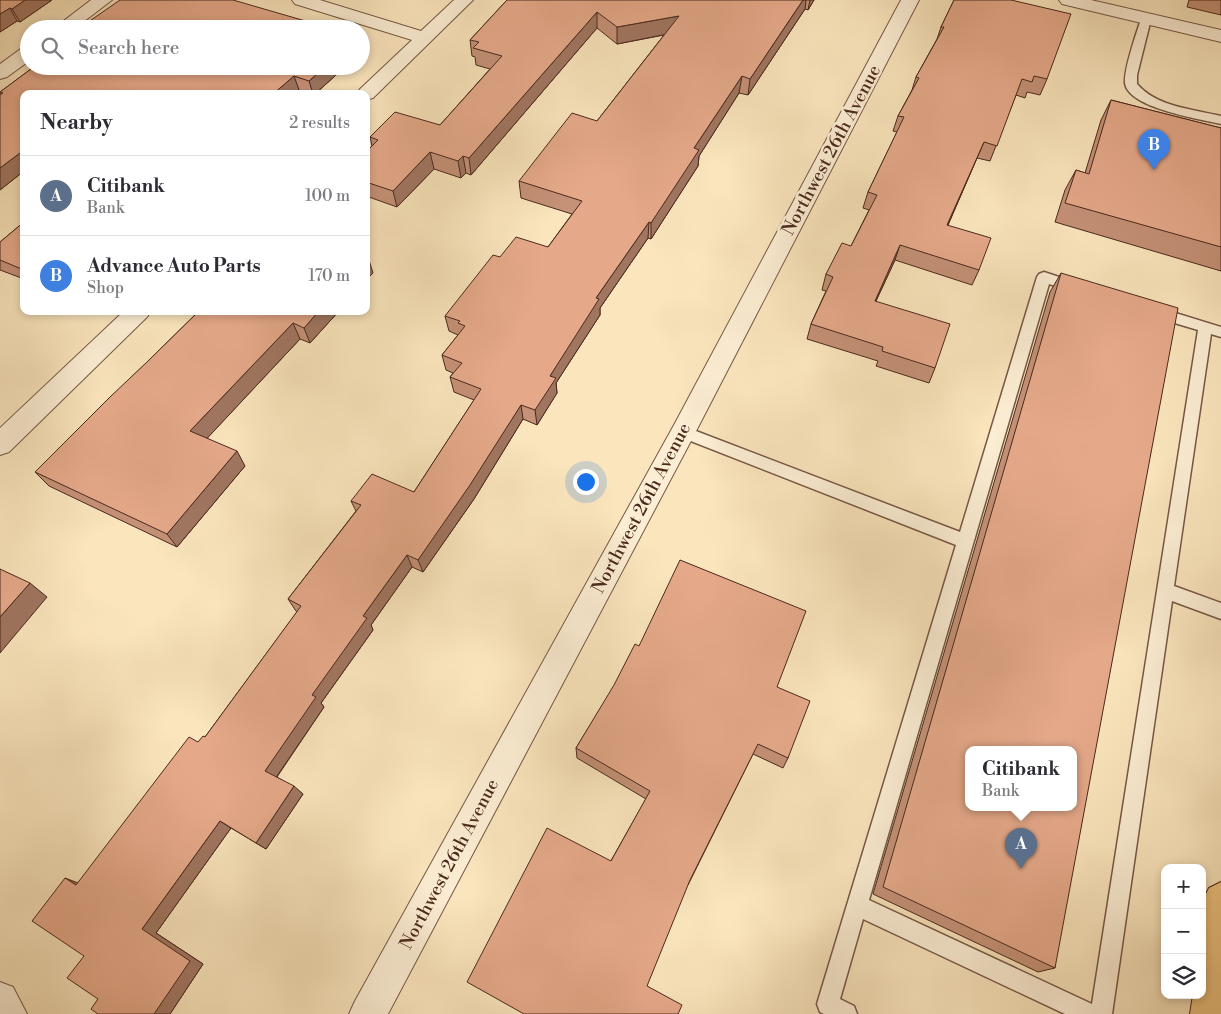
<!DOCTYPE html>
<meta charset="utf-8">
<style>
:root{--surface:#fff;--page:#f7f7f7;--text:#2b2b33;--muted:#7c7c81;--line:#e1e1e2;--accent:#7c3aed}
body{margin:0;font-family:"Libre Bodoni",serif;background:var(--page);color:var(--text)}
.controls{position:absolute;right:15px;bottom:15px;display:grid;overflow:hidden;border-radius:10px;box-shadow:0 2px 8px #0003}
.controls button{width:45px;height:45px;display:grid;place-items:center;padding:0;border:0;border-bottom:1px solid var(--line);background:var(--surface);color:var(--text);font:25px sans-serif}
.you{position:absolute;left:585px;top:481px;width:18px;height:18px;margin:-12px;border:4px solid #fff;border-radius:50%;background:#1a73e8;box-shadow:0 0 0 8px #1a73e833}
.badge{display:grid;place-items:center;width:32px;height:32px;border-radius:50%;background:var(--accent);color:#fff;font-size:16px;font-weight:700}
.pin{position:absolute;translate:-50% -41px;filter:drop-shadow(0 1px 2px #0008)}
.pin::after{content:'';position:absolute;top:26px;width:18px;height:15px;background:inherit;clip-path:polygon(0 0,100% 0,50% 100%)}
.popup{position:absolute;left:965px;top:746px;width:112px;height:65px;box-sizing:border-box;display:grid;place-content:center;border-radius:10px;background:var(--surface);filter:drop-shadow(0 1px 4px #0005);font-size:16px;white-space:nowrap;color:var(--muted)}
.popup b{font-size:19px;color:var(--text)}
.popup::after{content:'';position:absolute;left:50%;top:100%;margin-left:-10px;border:10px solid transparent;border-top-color:var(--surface)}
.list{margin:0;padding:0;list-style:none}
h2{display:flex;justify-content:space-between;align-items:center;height:65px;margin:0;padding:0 20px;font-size:21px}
h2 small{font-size:16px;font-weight:400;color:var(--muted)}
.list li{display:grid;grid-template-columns:32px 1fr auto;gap:15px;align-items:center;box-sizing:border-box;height:80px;padding:0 20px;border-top:1px solid var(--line)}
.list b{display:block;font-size:19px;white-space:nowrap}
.list p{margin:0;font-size:16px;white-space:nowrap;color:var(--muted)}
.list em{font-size:16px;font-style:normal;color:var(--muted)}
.icon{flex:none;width:28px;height:28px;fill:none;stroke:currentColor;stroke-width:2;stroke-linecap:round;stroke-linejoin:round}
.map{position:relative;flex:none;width:1221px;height:1014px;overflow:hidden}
.search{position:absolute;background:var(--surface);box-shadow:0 2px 8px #0003;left:20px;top:20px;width:350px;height:55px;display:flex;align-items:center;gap:12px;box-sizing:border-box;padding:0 18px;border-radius:28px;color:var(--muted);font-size:19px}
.panel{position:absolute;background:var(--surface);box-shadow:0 2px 8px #0003;left:20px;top:90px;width:350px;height:225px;border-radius:10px}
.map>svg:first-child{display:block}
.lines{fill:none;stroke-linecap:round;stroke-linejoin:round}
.service-casing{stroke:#765845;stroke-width:3}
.minor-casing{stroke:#765845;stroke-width:2}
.tertiary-casing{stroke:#765845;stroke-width:2}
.trunk-casing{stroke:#4a291d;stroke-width:2}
.service{fill:#fceed4;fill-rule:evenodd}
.minor{fill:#fceed4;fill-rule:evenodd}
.tertiary{fill:#fceed4;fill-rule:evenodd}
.trunk{fill:#edc27e;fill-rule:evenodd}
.wall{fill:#c59177;stroke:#4a291d}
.shaded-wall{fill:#a07661;stroke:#4a291d}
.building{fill:#e5a98a;stroke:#4a291d;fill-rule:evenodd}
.labels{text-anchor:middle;stroke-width:5;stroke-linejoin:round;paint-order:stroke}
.street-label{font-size:18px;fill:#4a291d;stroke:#fceed4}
</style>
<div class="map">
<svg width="1221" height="1014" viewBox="0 0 1221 1014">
<rect width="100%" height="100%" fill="#fae5bd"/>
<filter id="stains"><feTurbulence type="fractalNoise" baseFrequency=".004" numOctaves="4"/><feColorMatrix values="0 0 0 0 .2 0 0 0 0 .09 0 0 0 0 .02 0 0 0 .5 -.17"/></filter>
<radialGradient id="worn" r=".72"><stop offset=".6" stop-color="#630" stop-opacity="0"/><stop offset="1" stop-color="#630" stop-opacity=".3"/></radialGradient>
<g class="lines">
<defs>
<g id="service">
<path d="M1146,16l5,3 -14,56v9c20,23 55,25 84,32v8c-21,-5 -93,-16 -96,-41 -1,-15 11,-48 16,-64z"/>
<path d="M1044,272l39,13 2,3 -2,3 -5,2 -29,-9 -180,616 223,104 106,-674 -47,-14 -2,-4 2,-4 5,-1 65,20v10l-10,-3 -37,252 47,17v16l-49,-18 -60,413h-47l-202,-95 -23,80 14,7 3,8h-33l-4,-2 -3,-8 139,-459 -278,-109 -3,-4 3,-4 5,-2 5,2 272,104 77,-255 2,-3z"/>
</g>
<g id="minor">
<path d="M91,0h21l-38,29h-21z"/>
<path d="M292,0h28l101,31 33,-31h19l-100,98 -7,2v-6h-10l3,-4 53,-50 -117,-36z"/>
<path d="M901,0h18l-227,439 -304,575h-39l6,-13 319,-576z"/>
<path d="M29,46v15l-22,16 -7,2v-15l22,-16z"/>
<path d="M124,311h27l-4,6 -138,135 -9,3v-27z"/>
<path d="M0,982l13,5 14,27h-27z"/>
</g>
<path id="tertiary" d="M1059,0h32l130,30v12l-159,-38z"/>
<path id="trunk" d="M1221,882v132h-31l3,-19h9l1,-95 6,-12z"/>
</defs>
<!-- service casing -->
<use href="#service" class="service-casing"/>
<!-- minor casing -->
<use href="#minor" class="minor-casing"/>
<!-- tertiary casing -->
<use href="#tertiary" class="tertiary-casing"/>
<!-- trunk casing -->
<use href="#trunk" class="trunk-casing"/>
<!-- service -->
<use href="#service" class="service"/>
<!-- minor -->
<use href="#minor" class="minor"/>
<!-- tertiary -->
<use href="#tertiary" class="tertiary"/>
<!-- trunk -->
<use href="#trunk" class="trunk"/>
</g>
<!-- wall -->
<g class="wall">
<path d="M0,0h52l-32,22 -3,-1 -17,11z"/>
<path d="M507,0h307l-6,10 -3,-1 -57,86 -9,-2 -40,63 -1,10 -47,73 -3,-1 -48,70v7l-44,68 1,10 -20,32 -14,-6 -49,80 -51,73 -11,-5 -41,58 2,5 -52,73 3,4 -47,70 26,17 -37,55 -35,-21 -75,105 47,31 -33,50h-72v-15l-14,-43 -6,-73 120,-141 7,-5 92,-125 -1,-1 -8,-12 68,-88 -5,-10 63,-9 60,-92 -20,-8 -4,-15 3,-4 -7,-3 -4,-15 16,-20 -9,-4 -4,-15 55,-59 48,-10 24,-33 -51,-16 -2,-17 78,-60 67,-86 -47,9 -20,-16 -126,147 -5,-2 -5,5 -27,-9 -37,38 -31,-11v-44l6,-6 -2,-9 70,-12 50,-56 -14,-4 -1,-8 -3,-1 -2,-16z"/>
<path d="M954,0l93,79 -7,16 -13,-3 -2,6 -9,-3 -26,66 -13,-3 -29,67 31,45 -7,15 -77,-25 -19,41 59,67 -6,15 -53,-17 2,-5 -71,-22 4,-15 15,-33 -4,-1 4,-16 25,-28 18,-36 -6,-2 5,-16 29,-60 -4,-1 5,-15 14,-26 4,-13 21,-38 4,-12z"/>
<path d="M1189,0h32v15l-34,-8z"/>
<path d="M35,66h311l-31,28h-6l-10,-4 -5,4h-270v77l-24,19 1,-96 -1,-2z"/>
<path d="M1111,100l110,28v143l-166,-49 10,-32 11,-20 9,3 16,-53z"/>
<path d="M24,222v57l-24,-9v-28z"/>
<path d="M1061,273l-6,695 -17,4 -165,-78 177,-602z"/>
<path d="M199,311h140l-29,32 -10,-4 -93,99 38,28 -68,81 -128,-61 -14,-14z"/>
<path d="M639,646l138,41 11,71 -5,10 -30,-14 -65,131 -164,129 122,-215 -69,-41 -1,-10z"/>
</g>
<!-- shaded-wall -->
<g class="shaded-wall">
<path d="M25,0h27l-32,22 -8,-13z"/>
<path d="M803,0h3l-1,9 -57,86 2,-16z"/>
<path d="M810,0h4l-6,10z"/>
<path d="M10,8l7,13 -17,11v-18z"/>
<path d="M597,12v16l-126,147 -2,-17z"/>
<path d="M679,16l-1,16 -61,12v-17z"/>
<path d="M361,41l3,10 -3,2z"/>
<path d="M326,66h20l-31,28h-2l-4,-13z"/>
<path d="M294,76l5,14 -5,4h-21z"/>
<path d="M742,76l-3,17 -40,63 -1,10 -47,73v-16l43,-75z"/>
<path d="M984,142l-7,16 -36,83 6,-16z"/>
<path d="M24,150v21l-24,19v-22z"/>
<path d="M430,152l4,17 -37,38 -4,-16z"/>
<path d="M463,156l3,17 -5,5 -3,-17z"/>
<path d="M649,222l-1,16 -48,70v7l-44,68 1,10 -20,32 -2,-15 15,-34 46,-78z"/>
<path d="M900,245l-5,15 -26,56 6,-15z"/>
<path d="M368,257l5,16 -7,7v-21z"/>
<path d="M319,311h20l-29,32 -6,-15z"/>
<path d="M293,323l7,16 -100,107 -10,-15z"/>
<path d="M521,405l2,14 -49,80 -51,73 -5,-12z"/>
<path d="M237,451l8,15 -68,81 -10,-13z"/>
<path d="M407,555l5,12 -41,58 2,5 -52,73 3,4 -49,72 -10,-8 47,-76 51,-79z"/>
<path d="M30,583l17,14 -47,56v-36z"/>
<path d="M294,786l9,8 -37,55 -10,-6z"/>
<path d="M220,821l11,7 -75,105 47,31 -33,50h-16l-12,-85z"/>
<path d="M65,878l16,6 -5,1z"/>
</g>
<!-- building -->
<g class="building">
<path d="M0,0h25l-13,9 -2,-1 -10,6z"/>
<path d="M120,0h113l100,29h-251l1,-1 -2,-1z"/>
<path d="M507,0h296l-53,79 -8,-3 -48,72 5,2 -48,73 -2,-1 -53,76 3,1 -49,77 6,2 -21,32 -14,-5 -51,80 -52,75 -11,-5 -44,61 4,2 -55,77 4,2 -51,74 29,15 -38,57 -36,-22 -78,108 48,32 -36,53h-56l-7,-5 7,-10 -31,-21 17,-22 -52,-35 33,-43 11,7 113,-148 9,5 5,-6 2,1 96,-131 -13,-7 73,-94 -10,-4 21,-27 42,18 67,-103 -31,-12 12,-14 -20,-8 23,-29 -7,-3 2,-2 -15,-5 48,-61 7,2 16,-20 32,10 34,-46 -63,-20 53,-68 25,8 82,-105 -62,11 -20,-15 -128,146 -6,-2 -5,5 -28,-9 -37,39 -27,-9v-30l12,-12 -8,-3 25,-25 45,13 62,-69 -29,-8 6,-6 -9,-2z"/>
<path d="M954,0h57l60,14 -24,65 -13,-3 -2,6 -10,-3 -25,67 -13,-4 -37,83 44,13 -12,32 -79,-25 -25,56 75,23 -15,44 -53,-17 1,-4 -72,-23 22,-47 -7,-3 16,-31 9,3 26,-51 -9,-3 36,-75 -6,-1 21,-38 -3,-1 28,-50h-3z"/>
<path d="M35,66h291l-17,15 -15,-5 -21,18h-169l-5,-2 -1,2h-74v56l-24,18v-73l3,-2 -3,-1z"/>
<path d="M1111,100l110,28v119l-156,-44 11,-33 13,4z"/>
<path d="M24,222v48l-24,-10v-18z"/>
<path d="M1061,273l117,35 -123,660 -172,-81zM968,750h106v58h-106z"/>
<path d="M199,311h120l-15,17 -11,-5 -103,108 47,20 -70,83 -132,-62 75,-75 37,-35z"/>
<path d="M680,560l126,51 -29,76 33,14 -22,57 -30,-14 -68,136 -43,106 35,19 -4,9h-154l-57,-32 80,-154 64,33 39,-70 -74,-43 38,-63 21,-41 4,2z"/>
<path d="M0,569l30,14 -30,34z"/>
</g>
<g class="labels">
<!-- street labels -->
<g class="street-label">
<text transform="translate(831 150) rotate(-62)" y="6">Northwest 26th Avenue</text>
<text transform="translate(641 508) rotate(-62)" y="6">Northwest 26th Avenue</text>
<text transform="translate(449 864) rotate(-62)" y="6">Northwest 26th Avenue</text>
</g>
</g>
<rect width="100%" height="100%" filter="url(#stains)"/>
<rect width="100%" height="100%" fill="url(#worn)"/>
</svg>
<div class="controls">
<button>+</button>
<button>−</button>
<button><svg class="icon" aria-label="layers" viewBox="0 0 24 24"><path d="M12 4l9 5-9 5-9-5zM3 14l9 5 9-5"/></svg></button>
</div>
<div class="you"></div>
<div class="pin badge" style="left:1021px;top:869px;background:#5c6f8a">A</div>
<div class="popup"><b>Citibank</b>Bank</div>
<div class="pin badge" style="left:1154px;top:170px;background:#3f7fe0">B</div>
<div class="search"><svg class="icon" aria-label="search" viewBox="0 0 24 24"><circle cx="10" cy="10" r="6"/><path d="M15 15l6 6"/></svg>Search here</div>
<section class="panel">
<h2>Nearby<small>2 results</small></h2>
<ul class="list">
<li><span class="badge" style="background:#5c6f8a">A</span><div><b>Citibank</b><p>Bank</p></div><em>100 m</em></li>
<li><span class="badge" style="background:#3f7fe0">B</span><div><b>Advance Auto Parts</b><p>Shop</p></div><em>170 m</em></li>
</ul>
</section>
</div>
